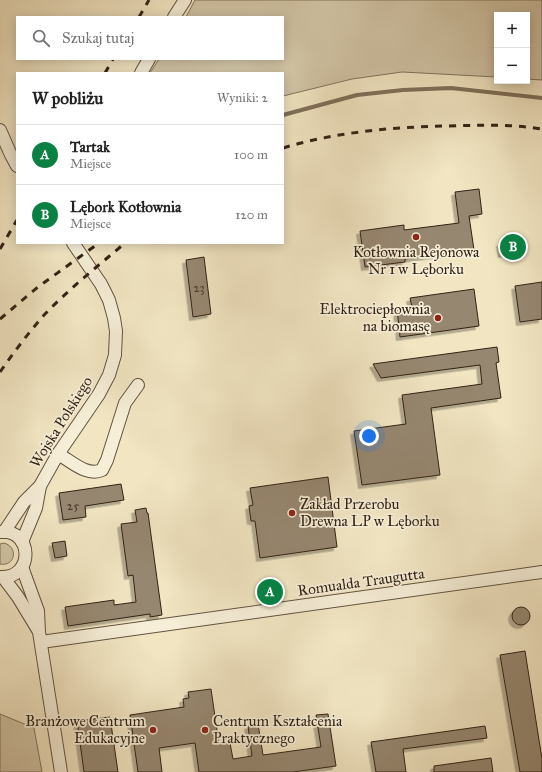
<!DOCTYPE html>
<html lang="pl">
<meta charset="utf-8">
<style>
:root{--surface:#fff;--page:#f6f6f6;--text:#222;--muted:#767676;--line:#e0e0e0;--accent:#0b8043}
body{margin:0;font-family:"IM FELL Great Primer",serif;background:var(--page);color:var(--text)}
.controls{position:absolute;right:12px;top:12px;display:grid;overflow:hidden;border-radius:0px;box-shadow:0 2px 10px #0003}
.controls button{width:36px;height:36px;display:grid;place-items:center;padding:0;border:0;border-bottom:1px solid var(--line);background:var(--surface);color:var(--text);font:20px sans-serif}
.you{position:absolute;left:369px;top:436px;width:14px;height:14px;margin:-10px;border:3px solid #fff;border-radius:50%;background:#1a73e8;box-shadow:0 0 0 6px #1a73e833}
.badge{display:grid;place-items:center;width:26px;height:26px;border-radius:50%;background:var(--accent);color:#fff;font-size:13px;font-weight:700}
.pin{position:absolute;translate:-50% -50%;border:2px solid #fff;box-shadow:0 1px 4px #0006}
.list{margin:0;padding:0;list-style:none}
h2{display:flex;justify-content:space-between;align-items:center;height:52px;margin:0;padding:0 16px;font-size:17px}
h2 small{font-size:13px;font-weight:400;color:var(--muted)}
.list li{display:grid;grid-template-columns:26px 1fr auto;gap:12px;align-items:center;box-sizing:border-box;height:60px;padding:0 16px;border-top:1px solid var(--line)}
.list b{display:block;font-size:15px;white-space:nowrap}
.list p{margin:0;font-size:13px;white-space:nowrap;color:var(--muted)}
.list em{font-size:13px;font-style:normal;color:var(--muted)}
.icon{flex:none;width:22px;height:22px;fill:none;stroke:currentColor;stroke-width:2;stroke-linecap:round;stroke-linejoin:round}
.map{position:relative;flex:none;width:542px;height:772px;overflow:hidden}
.search{position:absolute;background:var(--surface);box-shadow:0 2px 10px #0003;left:16px;top:16px;width:268px;height:44px;display:flex;align-items:center;gap:10px;box-sizing:border-box;padding:0 14px;border-radius:0px;color:var(--muted);font-size:15px}
.panel{position:absolute;background:var(--surface);box-shadow:0 2px 10px #0003;left:16px;top:72px;width:268px;height:172px;border-radius:0px}
.map>svg:first-child{display:block}
.green{fill:#d1c4a5;stroke:#82735d}
.lines{fill:none;stroke-linecap:round;stroke-linejoin:round}
.stream{stroke:#7e6f59;stroke-width:4}
.building{fill:#96876f;stroke:#332215;filter:url(#shadow)}
.minor-casing{stroke:#625340;stroke-width:14}
.minor{stroke:#f6eed7;stroke-width:12}
.rail{stroke:#332215;stroke-width:3;stroke-dasharray:7 7;stroke-linecap:butt}
.poi-dot{fill:#8f2418;stroke:#f6eed7;stroke-width:1.5}
.labels{text-anchor:middle;stroke-width:3.5;stroke-linejoin:round;paint-order:stroke}
.number-label{font-size:13px;fill:#4c3b2c}
.poi-label{font-size:15px;fill:#332215;stroke:#f6eed7;text-anchor:end}
.street-label{font-size:15px;fill:#332215;stroke:#f6eed7}
</style>
<div class="map">
<svg width="542" height="772" viewBox="0 0 542 772">
<defs>
<filter id="shadow"><feDropShadow dx="-3.5" dy="3.5" stdDeviation="0" flood-color="#0004"/></filter>
</defs>
<rect width="100%" height="100%" fill="#f1e5c2"/>
<filter id="stains"><feTurbulence type="fractalNoise" baseFrequency=".005" numOctaves="4"/><feColorMatrix values="0 0 0 0 .2 0 0 0 0 .09 0 0 0 0 .02 0 0 0 .5 -.17"/></filter>
<radialGradient id="worn" r=".72"><stop offset=".6" stop-color="#630" stop-opacity="0"/><stop offset="1" stop-color="#630" stop-opacity=".3"/></radialGradient>
<!-- green -->
<g class="green">
<path d="M195,0h347v80l-15,-1v-64h-30v62l-95,-5 -50,7 -69,17v-23h-133l9,-14h124v-42h-97z"/>
<path d="M4,543c15,4 11,24 -4,21v-20z"/>
<path d="M0,714l34,14 8,44h-42z"/>
</g>
<g class="lines">
<!-- stream -->
<path class="stream" d="M283,115l74,-20 46,-5 48,-2 91,10"/>
</g>
<!-- building -->
<g class="building">
<path d="M479,189l3,25 -13,2 5,34 -69,9v3l-40,5 -5,-36 44,-6v5l55,-7 -4,-31z"/>
<path d="M523,240l2,11 -23,3 -2,-11z"/>
<path d="M204,257l7,57 -18,3 -7,-57z"/>
<path d="M542,282v37l-22,3 -5,-36z"/>
<path d="M474,289l5,37 -79,11 -3,-28 15,-2 -2,-9z"/>
<path d="M497,347l2,15 -3,1 5,35 -70,10 9,67 -78,10 -8,-54 52,-7 -4,-29 80,-11 -2,-19 -99,13 -8,-14z"/>
<path d="M328,477l9,70 -77,11 -5,-37h-4l-2,-15 4,-1 -3,-17z"/>
<path d="M121,484l3,16 -39,6 1,11 -23,3 -4,-27z"/>
<path d="M146,508l1,5h1l14,102 -12,2v-3l-82,12 -3,-19 49,-7v5l22,-3 -3,-27 -5,1 -7,-52 16,-2 -2,-12z"/>
<path d="M65,541l2,15 -12,2 -3,-15z"/>
<path d="M274,586l2,11 -10,1 -2,-11z"/>
<circle cx="521" cy="616" r="9"/>
<path d="M525,651l17,108v13h-22l-20,-117z"/>
<path d="M211,689l8,55 11,-1 3,16 19,-3 -4,-30 10,-2 5,31 58,-8 -5,-32 12,-1 8,52 -43,6h-94l-4,-29 -36,5 3,24h-24l-8,-57 54,-8 -1,-8 6,-1 -1,-6z"/>
<path d="M110,717l8,55h-34l-7,-51z"/>
<path d="M485,726l2,12 -84,11 3,23h-30l-5,-30z"/>
<path d="M491,758l2,14h-59v-6z"/>
</g>
<g class="lines">
<defs>
<g id="minor">
<path d="M174,17l11,-17"/>
<path d="M141,73l8,-14"/>
<path d="M0,130l11,25 6,11"/>
<path d="M58,454c13,7 29,23 44,16l5,-10 18,-57 13,-18"/>
<path d="M0,532c33,-4 35,47 0,45"/>
<path d="M4,532l20,-30 16,-16 18,-32 41,-60 10,-19 6,-20 1,-24 -2,-13 -5,-18 -8,-16 -28,-41"/>
<path d="M22,542l14,-34 4,-22"/>
<path d="M22,567l16,44 1,21 22,140"/>
<path d="M3,577l15,20 20,33"/>
<path d="M41,642l501,-70"/>
</g>
</defs>
<!-- minor casing -->
<use href="#minor" class="minor-casing"/>
<!-- minor -->
<use href="#minor" class="minor"/>
<!-- rail -->
<g class="rail">
<path d="M139,17l10,-17"/>
<path d="M105,73l8,-14"/>
<path d="M283,148c53,-16 109,-21 165,-22 32,-1 63,-2 94,3"/>
<path d="M0,249l17,-29"/>
<path d="M0,319l38,-32 61,-44"/>
<path d="M0,372c14,-20 29,-40 45,-58 25,-26 53,-48 80,-71"/>
</g>
</g>
<!-- markers -->
<g class="poi-dot">
<circle cx="416" cy="237" r="4"/>
<circle cx="438" cy="318" r="4"/>
<circle cx="292" cy="513" r="4"/>
<circle cx="153" cy="730" r="4"/>
<circle cx="205" cy="730" r="4"/>
</g>
<g class="labels">
<!-- number labels -->
<g class="number-label">
<text x="199" y="292">23</text>
<text x="73" y="510">25</text>
</g>
<!-- poi labels -->
<g class="poi-label">
<text x="416" y="257" text-anchor="middle">Kotłownia Rejonowa<tspan x="416" dy="17">Nr 1 w Lęborku</tspan></text>
<text x="430" y="314">Elektrociepłownia<tspan x="430" dy="17">na biomasę</tspan></text>
<text x="300" y="509" text-anchor="start">Zakład Przerobu<tspan x="300" dy="17">Drewna LP w Lęborku</tspan></text>
<text x="145" y="726">Branżowe Centrum<tspan x="145" dy="17">Edukacyjne</tspan></text>
<text x="213" y="726" text-anchor="start">Centrum Kształcenia<tspan x="213" dy="17">Praktycznego</tspan></text>
</g>
<!-- street labels -->
<g class="street-label">
<text transform="translate(61 422) rotate(-58)" y="5">Wojska Polskiego</text>
<text transform="translate(361 582) rotate(-8)" y="5">Romualda Traugutta</text>
</g>
</g>
<rect width="100%" height="100%" filter="url(#stains)"/>
<rect width="100%" height="100%" fill="url(#worn)"/>
</svg>
<div class="controls">
<button>+</button>
<button>−</button>
</div>
<div class="you"></div>
<div class="pin badge" style="left:270px;top:592px">A</div>
<div class="pin badge" style="left:513px;top:247px">B</div>
<div class="search"><svg class="icon" aria-label="search" viewBox="0 0 24 24"><circle cx="10" cy="10" r="6"/><path d="M15 15l6 6"/></svg>Szukaj tutaj</div>
<section class="panel">
<h2>W pobliżu<small>Wyniki: 2</small></h2>
<ul class="list">
<li><span class="badge">A</span><div><b>Tartak</b><p>Miejsce</p></div><em>100 m</em></li>
<li><span class="badge">B</span><div><b>Lębork Kotłownia</b><p>Miejsce</p></div><em>120 m</em></li>
</ul>
</section>
</div>
